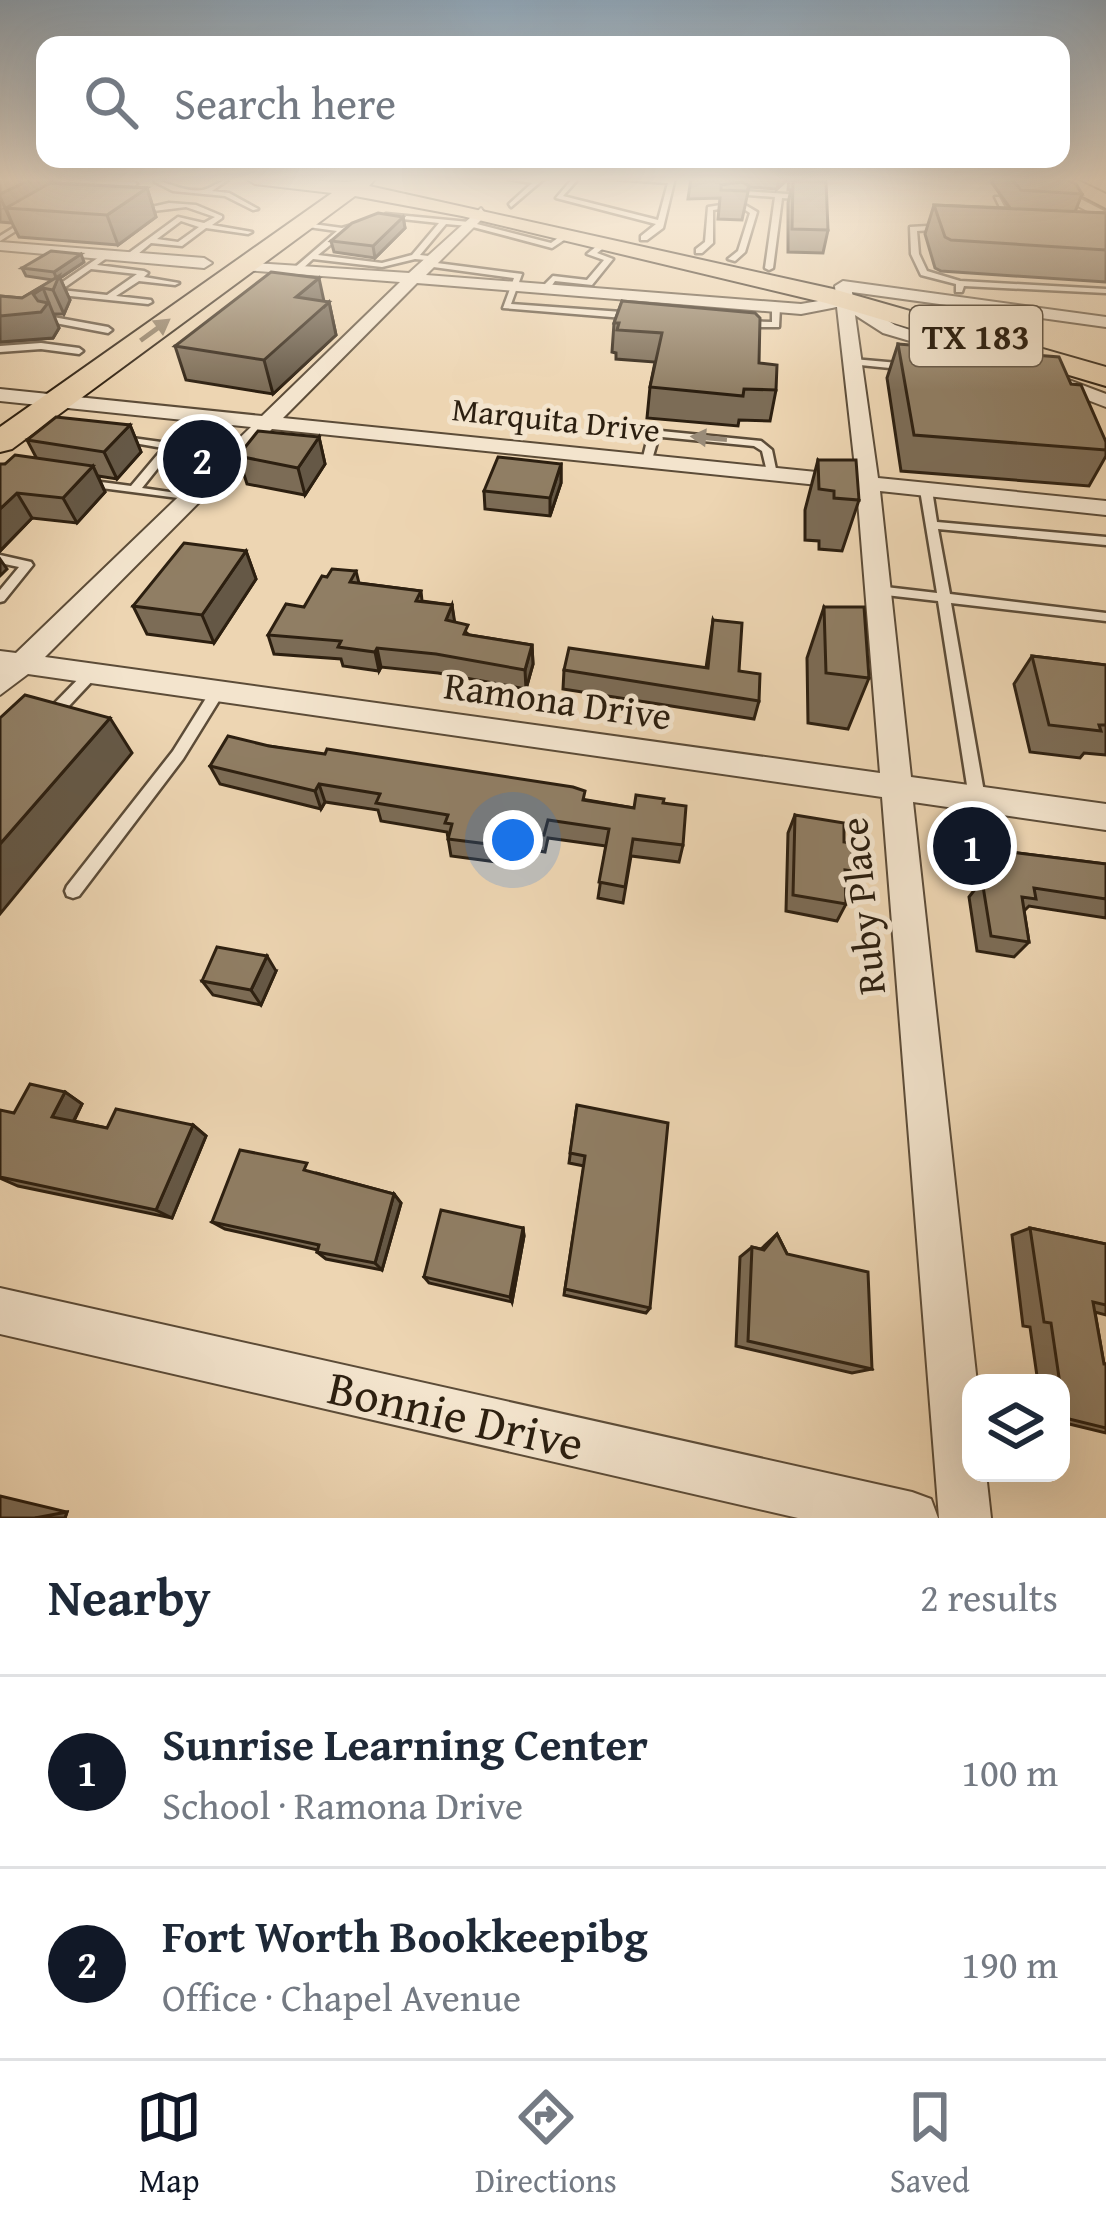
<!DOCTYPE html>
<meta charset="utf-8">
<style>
:root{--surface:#fff;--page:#f6f6f7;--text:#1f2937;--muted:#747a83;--line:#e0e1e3;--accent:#111827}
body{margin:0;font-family:"Gentium Book Plus",serif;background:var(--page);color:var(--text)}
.controls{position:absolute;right:36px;bottom:36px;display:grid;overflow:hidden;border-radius:24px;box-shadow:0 12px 48px #0002}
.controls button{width:108px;height:108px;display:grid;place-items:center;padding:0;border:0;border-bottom:3px solid var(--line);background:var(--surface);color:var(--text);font:60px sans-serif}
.you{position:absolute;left:513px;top:840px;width:42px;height:42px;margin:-30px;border:9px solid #fff;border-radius:50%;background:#1a73e8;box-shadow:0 0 0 18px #1a73e833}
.badge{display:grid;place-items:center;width:78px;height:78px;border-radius:50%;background:var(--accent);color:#fff;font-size:39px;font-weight:700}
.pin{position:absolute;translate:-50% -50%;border:6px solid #fff;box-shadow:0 3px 12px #0006}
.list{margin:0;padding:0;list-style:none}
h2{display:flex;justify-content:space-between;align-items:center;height:156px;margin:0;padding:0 48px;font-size:51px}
h2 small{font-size:39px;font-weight:400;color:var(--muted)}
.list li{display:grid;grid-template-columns:78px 1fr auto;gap:36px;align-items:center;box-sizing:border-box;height:192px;padding:0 48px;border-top:3px solid var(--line)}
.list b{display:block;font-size:45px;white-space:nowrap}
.list p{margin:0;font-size:39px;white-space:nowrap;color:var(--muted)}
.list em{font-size:39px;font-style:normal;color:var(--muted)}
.icon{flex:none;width:66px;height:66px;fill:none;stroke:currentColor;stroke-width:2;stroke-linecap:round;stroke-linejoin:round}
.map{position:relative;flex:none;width:1106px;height:1518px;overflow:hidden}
.search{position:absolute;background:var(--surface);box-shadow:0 12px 48px #0002;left:36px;right:36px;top:36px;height:132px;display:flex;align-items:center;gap:30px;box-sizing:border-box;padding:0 42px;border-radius:24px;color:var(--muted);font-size:45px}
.sheet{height:540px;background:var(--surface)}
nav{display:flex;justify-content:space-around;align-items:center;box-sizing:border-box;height:168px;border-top:3px solid var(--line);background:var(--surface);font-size:33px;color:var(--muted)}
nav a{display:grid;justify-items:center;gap:6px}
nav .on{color:var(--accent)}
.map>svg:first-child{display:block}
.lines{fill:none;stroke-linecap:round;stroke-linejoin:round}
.service-casing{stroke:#5c4c38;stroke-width:5}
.minor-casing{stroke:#5c4c38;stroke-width:4}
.primary-casing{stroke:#2c1f10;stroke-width:4}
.service{fill:#f3e4cd;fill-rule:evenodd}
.minor{fill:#f3e4cd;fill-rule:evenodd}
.primary{fill:#edd5b2;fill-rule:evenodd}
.wall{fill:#7c6c56;stroke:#2c1f10;stroke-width:3}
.shaded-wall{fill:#655846;stroke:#2c1f10;stroke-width:3}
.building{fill:#907e64;stroke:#2c1f10;stroke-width:3}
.oneway{fill:#8c7a61}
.oneway2{fill:#998b78}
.labels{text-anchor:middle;stroke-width:10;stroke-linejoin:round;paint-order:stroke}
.far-street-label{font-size:33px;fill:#2c1f10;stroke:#f3e4cd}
.shield{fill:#f3e4cd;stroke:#685a49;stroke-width:3}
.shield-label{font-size:36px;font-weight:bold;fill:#2c1f10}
.street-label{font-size:39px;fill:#2c1f10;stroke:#f3e4cd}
.near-street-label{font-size:48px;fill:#2c1f10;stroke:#f3e4cd}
</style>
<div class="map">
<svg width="1106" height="1518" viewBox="0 0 1106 1518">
<rect width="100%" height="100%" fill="#edd5b2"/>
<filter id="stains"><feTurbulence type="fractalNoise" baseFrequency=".00167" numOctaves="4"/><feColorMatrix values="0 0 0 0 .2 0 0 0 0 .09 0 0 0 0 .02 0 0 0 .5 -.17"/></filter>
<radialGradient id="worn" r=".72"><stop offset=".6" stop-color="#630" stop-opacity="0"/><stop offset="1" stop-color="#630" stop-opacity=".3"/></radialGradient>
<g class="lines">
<defs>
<g id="service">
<path d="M46,178l88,4 3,2 -3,2 -86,-5z"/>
<path d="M157,178h7l-3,3c12,5 28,11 42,9 9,-2 18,-10 28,-12l-19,13 17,2 29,16 -5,1 -28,-14 -52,-5 -18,-9z"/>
<path d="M502,178h43l-34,29 -2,-3 23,-21z"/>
<path d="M573,178h6l-16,18 95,24 10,-37 -70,-5h77l-12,50 -16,12h-6v-4l15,-12 -100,-26z"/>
<path d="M711,178h6l-1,11 98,7v-18h6v20l-3,2 -35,-2 -9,70 -4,2 -4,-2 10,-71 -65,-5z"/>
<path d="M995,197h4l11,20 5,1v2h-9z"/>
<path d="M740,202l17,10 -12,40 -10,9 -7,-2 10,-8 12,-38 -11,-7 -26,4v33l-11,10h-6v-4l9,-7 3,-35z"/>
<path d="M169,203l27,2 26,11v2l-10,7 40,7 -4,2 -42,-6 -24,18 -31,-3 -19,16h-6v-4l52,-38 26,6 11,-6 -29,-10 -49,6 -3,-2zM181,221l18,6 -21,15 -21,-3z"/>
<path d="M386,214l83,8 82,21 15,-11 7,2 -21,14 -83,-22 -23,-2 -26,31 17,2v4l-22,-2 -33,8 -69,-8 -13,12 -7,-2 44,-38 -36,-5 -3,-4 44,6 23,-7v2l-19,9 -28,23 64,8 30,-8 27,-32 -55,-6z"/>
<path d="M31,217l5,1 -36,23v-5z"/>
<path d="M945,225l3,4 -31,2 2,23 8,17 33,10 146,8v4l-142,-7 -2,6h-6v-8l-35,-9 -10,-21 -1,-27z"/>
<path d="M603,241l7,2 -13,10 16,6 -21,26 -37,-4 -7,10h-6v-4l11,-11 34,4 17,-20 -17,-6z"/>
<path d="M105,253l3,4 -11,8 47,6 4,2 -4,4 35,6 -4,2 -36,-4 -23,15 35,4 1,2 -4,2 -97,-10v-4zM91,269l46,5 -30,21 -46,-5z"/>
<path d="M429,262l93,12 -11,30 125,9 4,3 -4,3 -133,-11 11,-30 -88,-12z"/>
<path d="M776,305l4,2 -1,20h-35l-4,-3 4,-3 28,1v-15z"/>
<path d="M53,317l55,10 4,3 -4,3 -58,-11 -1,-2z"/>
<path d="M41,343l38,5 4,3 -4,3 -38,-5 -41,3v-6z"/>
<path d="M853,359l57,5 5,3 -5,3 -60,-6 -2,-2z"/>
<path d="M212,415l9,2 -47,31 -32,40 48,7 6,3 -2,2 -108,-14 -5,-3 5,-3 45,6 32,-38 -52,-9v-4l57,8z"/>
<path d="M661,431l100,10 11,9 5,24 -9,2 -6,-25 -8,-5 -92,-9 -4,2 -7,24h-8l-1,-2 6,-24z"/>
<path d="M926,487l6,3 5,32 169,15v8l-168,-16 12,65 156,19v8l-155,-18 34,195 -2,4h-12l-2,-4 -31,-197 -61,-7 -6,-4 6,-4 60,7 -17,-103z"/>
<path d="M0,555l31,7 2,3 -29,36 -4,1v-12l19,-23 -19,-4z"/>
<path d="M92,668l5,2 2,3 -2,3 -44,47h-10l-2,-4 2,-4 44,-45z"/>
<path d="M218,686l7,5 -42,68 -104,137 -6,2 -6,-2 -2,-5 2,-5 106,-135 40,-64z"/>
</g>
<g id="minor">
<path d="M1025,178h15l66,34v9z"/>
<path d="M481,208l5,7 -60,60 375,29 35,-6 -1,-12 8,-5 263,36v10l-254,-35 1,7 42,26 102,34 -9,5 -105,-31 -28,-18 23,163 228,23v14l-226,-24 31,286 195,27v26l-193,-28 64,581h-6v90h15l5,45h-52l-57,-721 -854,-123 -28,21v-44l16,2 235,-226 -251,-26v-12l262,27 138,-134 -157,-12 -8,-5 3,-3 171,11zM417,283l384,31 36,-7 19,169 -573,-58zM272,429l585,60 23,284 -835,-116z"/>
<path d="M0,242l204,16 8,5 -8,5 -204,-18z"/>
<path d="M1045,371l61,23v13l-68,-26v-8z"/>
<path d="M0,1288l912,204 19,7 7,19h-140l-798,-184z"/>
</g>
<g id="primary">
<path d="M245,178l102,4 29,-4 -7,8 464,103 273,78v19l-280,-83 -364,-87 -107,-20 -343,253 -12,3v-25l332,-234 -77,-9z"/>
<path d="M1048,178h25l33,16v14z"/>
</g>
</defs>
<!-- service casing -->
<use href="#service" class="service-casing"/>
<!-- minor casing -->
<use href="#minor" class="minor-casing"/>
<!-- primary casing -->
<use href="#primary" class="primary-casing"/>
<!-- service -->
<use href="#service" class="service"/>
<!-- minor -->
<use href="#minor" class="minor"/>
<!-- primary -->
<use href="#primary" class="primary"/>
</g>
<!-- wall -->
<g class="wall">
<path d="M0,178h52l2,5 93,5 9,29 -38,28 -99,-8 -7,-14 -12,-1z"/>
<path d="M691,178h121v3l16,49 -5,23 -35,-1v-49l3,-13h-3l1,-12 -12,11 -28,-2 -7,33 -24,-1 2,-21 -32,1z"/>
<path d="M994,178h69l19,16 -7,18 31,1v69l-165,-11 -6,-3 -10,-34 9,-29 76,3 -18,-25z"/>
<path d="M403,217l2,11 -30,30 -41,-6 -3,-11z"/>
<path d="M84,262l-24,16 10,22 -6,14h-12l7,14 -6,10 -53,4v-46l22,2 31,-18 -27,-4 -4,-8z"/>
<path d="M622,301l137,62 17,27 -6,31 -31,-1 -1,6 -91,-8 3,-31 5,-25 -39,-3v-6l-4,-1 2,-29z"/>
<path d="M324,302h5l7,33 -63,59 -87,-14 -11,-34z"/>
<path d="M898,344l173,40 35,58v14l-17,30 -188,-15 -14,-93z"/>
<path d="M130,425l11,27 -24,27 -19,-3 7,16 -28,31 -45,-5 -32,33 5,-87 32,-5 -10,-19z"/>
<path d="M319,437l6,27 -20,31 -58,-11 -9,-28z"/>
<path d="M818,460l41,40 -17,51 -23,-2v-8l-14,-1v-30z"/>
<path d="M561,464v19l-11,33 -65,-7 -1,-18z"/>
<path d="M246,551l10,28 -42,64 -67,-9 -14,-28z"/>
<path d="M356,571l3,12 62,8 1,10 30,4 2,17 15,13 63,10 1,19 -7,25 -88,-16 -57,-6 -2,4 -36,-5 -2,-7 -67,-5 -6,-19 36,-28 23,-30z"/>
<path d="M824,607l45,71 -21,51 -40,-6 -1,-65z"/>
<path d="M713,620l26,51 20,30 -5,18 -191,-30 1,-19 142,-2z"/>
<path d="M1032,656l74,9v90l-22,-2 -4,5 -50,-6 -16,-68z"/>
<path d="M269,746l365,62 29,-5 20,42 -4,17 -48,-6 -8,47 -25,-5 8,-52 -58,-8 -3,14 -43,-7 -5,17 -46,-6 -4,-24 -66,-11 -3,-11 -53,-8 -4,7 -101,-25 -10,-18z"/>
<path d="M795,815l49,27 9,29 -7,14v19l-9,17 -51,-10 2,-78z"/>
<path d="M985,849l121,15v54l-77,-12 -5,5 5,31 -15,15 -37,-6 -8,-54 7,-9 -4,-22z"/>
<path d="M276,971l-15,34 -48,-10 -11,-14z"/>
<path d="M65,1092l17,12 -8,17 33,7 86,-3 13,11 -34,82 -154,-32 -18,-8 14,-65z"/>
<path d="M577,1105l73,203 -4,5 -82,-18 20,-129 -15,-3z"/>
<path d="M316,1173l78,21 7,9 -19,67 -56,-11 -9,-7 1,-2 -93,-21 -13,-7z"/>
<path d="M523,1228l1,8 -12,66 -83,-19 -5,-6z"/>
<path d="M1030,1228l76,16v71l-11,-3 9,52h2v69l-45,-11v-39h-23l-8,-56 -7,-1 -11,-91z"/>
<path d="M777,1234l10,20 85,115 -20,4 -116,-27 4,-89 12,-10 9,2z"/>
<path d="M0,1496l67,16 -2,6h-65z"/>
</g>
<!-- shaded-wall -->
<g class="shaded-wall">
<path d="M0,178h52l9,21 -55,9 6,15 -12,-26z"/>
<path d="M779,178h10l-12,11z"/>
<path d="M147,188l9,29 -38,28 -11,-30z"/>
<path d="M403,217l2,11 -30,30 -2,-12z"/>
<path d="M81,254l3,8 -24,16 10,22 -6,14 -11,-24 4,-10 -3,-8z"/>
<path d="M319,278l6,28 4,-4 7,33 -63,59 -9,-34 32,-63z"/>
<path d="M43,288l16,40 -6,10 -53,4v-26z"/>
<path d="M130,425l11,27 -24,27 -13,-27z"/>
<path d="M319,437l6,27 -20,31 -7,-27z"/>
<path d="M561,464v19l-11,33v-18z"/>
<path d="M93,466l12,26 -28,31 -14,-25z"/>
<path d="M17,493l15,25 -32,33v-42z"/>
<path d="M246,551l10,28 -42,64 -12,-28z"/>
<path d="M0,559l7,10 -7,7z"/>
<path d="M452,605l3,19 -9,-4z"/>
<path d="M532,645l1,19 -7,25 -1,-19z"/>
<path d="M377,648l4,19 -2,4 -4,-19z"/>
<path d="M110,718l22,35 -132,161v-70z"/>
<path d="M319,784l6,18 -4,7 -6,-18z"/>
<path d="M500,828l2,17 -5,17 -1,-17z"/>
<path d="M267,956l9,15 -15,34 -10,-15z"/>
<path d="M65,1092l17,12 -12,24 -18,-11z"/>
<path d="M193,1125l13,11 -34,82 -16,-8z"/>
<path d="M394,1194l7,9 -19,67 -7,-7z"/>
<path d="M523,1228l1,8 -12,66 -2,-5z"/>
<path d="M67,1512l-2,6h-30z"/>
</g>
<!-- building -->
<g class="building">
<path d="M0,178h34l-34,16z"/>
<path d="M691,178h37l9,1h-46z"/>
<path d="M1011,178h52l13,6 6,10 -61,-4z"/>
<path d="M793,181h33l2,49 -36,-1z"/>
<path d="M742,182l7,4 -2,5 -26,-1v-5z"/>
<path d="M50,183l97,5 -40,27 -101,-7z"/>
<path d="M934,205l172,8v37l-155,-10 -6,-3z"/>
<path d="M378,213l25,4 -30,29 -42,-5 21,-18z"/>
<path d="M51,251l30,3 -27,18 -32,-4z"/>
<path d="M271,272l48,6 -23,19 33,5 -65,58 -89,-14z"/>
<path d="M59,276l-6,14 -10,-2 -10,6 5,7 10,2 -7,9 -41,4v-20l22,2z"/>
<path d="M622,301l133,12 5,5 -1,45 18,2 -1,25 -32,-1 -1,7 -93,-9 12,-54 -45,-3 2,-7h-5z"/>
<path d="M898,344l161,13 12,27 10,1 25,57v8l-192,-15z"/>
<path d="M56,417l74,8 -26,27 -77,-12z"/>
<path d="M258,431l61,6 -21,31 -60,-12z"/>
<path d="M15,455l78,11 -30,32 -46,-5 -17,16v-45h5z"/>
<path d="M498,457l63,7 -11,34 -66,-7z"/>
<path d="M818,460h38l3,40 -25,-2v-7l-15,-2z"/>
<path d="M184,543l62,8 -44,64 -69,-9z"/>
<path d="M332,569l24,2 -6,11 71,9 -5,10 36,4 -6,15 22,5 -4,9 68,11 -7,25 -89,-16 -59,-6 -2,4 -37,-5 3,-6 -73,-6 18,-31 18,3 18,-31 5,1z"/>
<path d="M824,607h40l5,71 -43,-5z"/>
<path d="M713,620l29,3 -3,48 21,3 -1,27 -195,-31 5,-22 139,20z"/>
<path d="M1032,656l74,9v60h-7l2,6 -52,-6z"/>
<path d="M25,695l85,23 -110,126v-126z"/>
<path d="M228,736l41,10 56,8 2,-5 246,38 12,4 -2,9 51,8 2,-13 28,4 -1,4 23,3 -3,39 -50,-6 -8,48 -26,-5 10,-53 -61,-9 -4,15 -44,-7 -4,17 -48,-6 4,-15 -7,-1 3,-8 -72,-12 4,-9 -61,-10 -4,7 -105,-25z"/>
<path d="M795,815l49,8v19l8,1 1,28 -8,-1 1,34 -53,-9z"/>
<path d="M985,849l121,15v35l-72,-11 2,11 -14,-2 7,45 -38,-6 -9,-56 9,1z"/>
<path d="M217,947l50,9 -16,34 -49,-9z"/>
<path d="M30,1084l35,8 -13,25 55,11 9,-19 77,16 -37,85 -156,-33v-67l14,3z"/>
<path d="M577,1105l91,18 -18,185 -85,-19 20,-133 -15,-3z"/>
<path d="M240,1150l67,13 -3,7 90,24 -19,69 -58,-11 2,-7 -107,-23z"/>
<path d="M441,1210l82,18 -13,69 -86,-20z"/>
<path d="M1030,1228l76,16v61l-13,-3 11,62h2v64l-41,-10 -14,-95 -7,-1z"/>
<path d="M777,1234l10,20 81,18 4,97 -124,-28 4,-94 12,3z"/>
</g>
<!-- one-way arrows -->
<defs><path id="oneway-solid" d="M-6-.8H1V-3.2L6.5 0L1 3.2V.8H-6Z" transform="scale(3)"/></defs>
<use class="oneway" href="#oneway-solid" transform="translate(155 330) rotate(-36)"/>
<use class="oneway2" href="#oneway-solid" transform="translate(709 438) rotate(-175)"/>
<!-- sky -->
<linearGradient id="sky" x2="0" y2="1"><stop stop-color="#8fa8bc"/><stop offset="0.46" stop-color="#f7ecdc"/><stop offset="1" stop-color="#f7ecdc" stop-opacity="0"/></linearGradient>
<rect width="1106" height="390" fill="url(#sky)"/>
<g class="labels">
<!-- far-street labels -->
<g class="far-street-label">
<text transform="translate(556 419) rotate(6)" y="12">Marquita Drive</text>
</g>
<!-- shield labels -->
<rect class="shield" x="910" y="306" width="132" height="60" rx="9"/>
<g class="shield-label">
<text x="976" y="349">TX 183</text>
</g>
<!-- street labels -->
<g class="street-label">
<text transform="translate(558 700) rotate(8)" y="14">Ramona Drive</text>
<text transform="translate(862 906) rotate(-96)" y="14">Ruby Place</text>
</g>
<!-- near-street labels -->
<g class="near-street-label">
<text transform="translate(456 1415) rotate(13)" y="17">Bonnie Drive</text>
</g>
</g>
<rect width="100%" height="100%" filter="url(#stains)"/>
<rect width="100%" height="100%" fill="url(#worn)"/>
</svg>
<div class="controls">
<button><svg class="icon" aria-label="layers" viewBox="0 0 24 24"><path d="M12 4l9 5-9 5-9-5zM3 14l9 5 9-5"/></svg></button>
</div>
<div class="you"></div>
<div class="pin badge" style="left:972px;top:846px">1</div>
<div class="pin badge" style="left:202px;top:459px">2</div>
<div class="search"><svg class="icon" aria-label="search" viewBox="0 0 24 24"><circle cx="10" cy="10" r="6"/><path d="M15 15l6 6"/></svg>Search here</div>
</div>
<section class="sheet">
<h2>Nearby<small>2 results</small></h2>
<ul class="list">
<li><span class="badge">1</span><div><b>Sunrise Learning Center</b><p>School · Ramona Drive</p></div><em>100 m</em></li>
<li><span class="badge">2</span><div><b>Fort Worth Bookkeepibg</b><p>Office · Chapel Avenue</p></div><em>190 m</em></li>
</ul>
</section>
<nav>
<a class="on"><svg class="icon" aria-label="map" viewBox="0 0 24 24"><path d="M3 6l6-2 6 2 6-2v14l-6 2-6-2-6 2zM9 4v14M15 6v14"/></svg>Map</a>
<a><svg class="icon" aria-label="directions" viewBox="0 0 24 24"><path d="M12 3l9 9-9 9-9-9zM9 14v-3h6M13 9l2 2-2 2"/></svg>Directions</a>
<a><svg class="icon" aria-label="saved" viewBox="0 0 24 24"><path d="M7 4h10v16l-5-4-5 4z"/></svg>Saved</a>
</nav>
